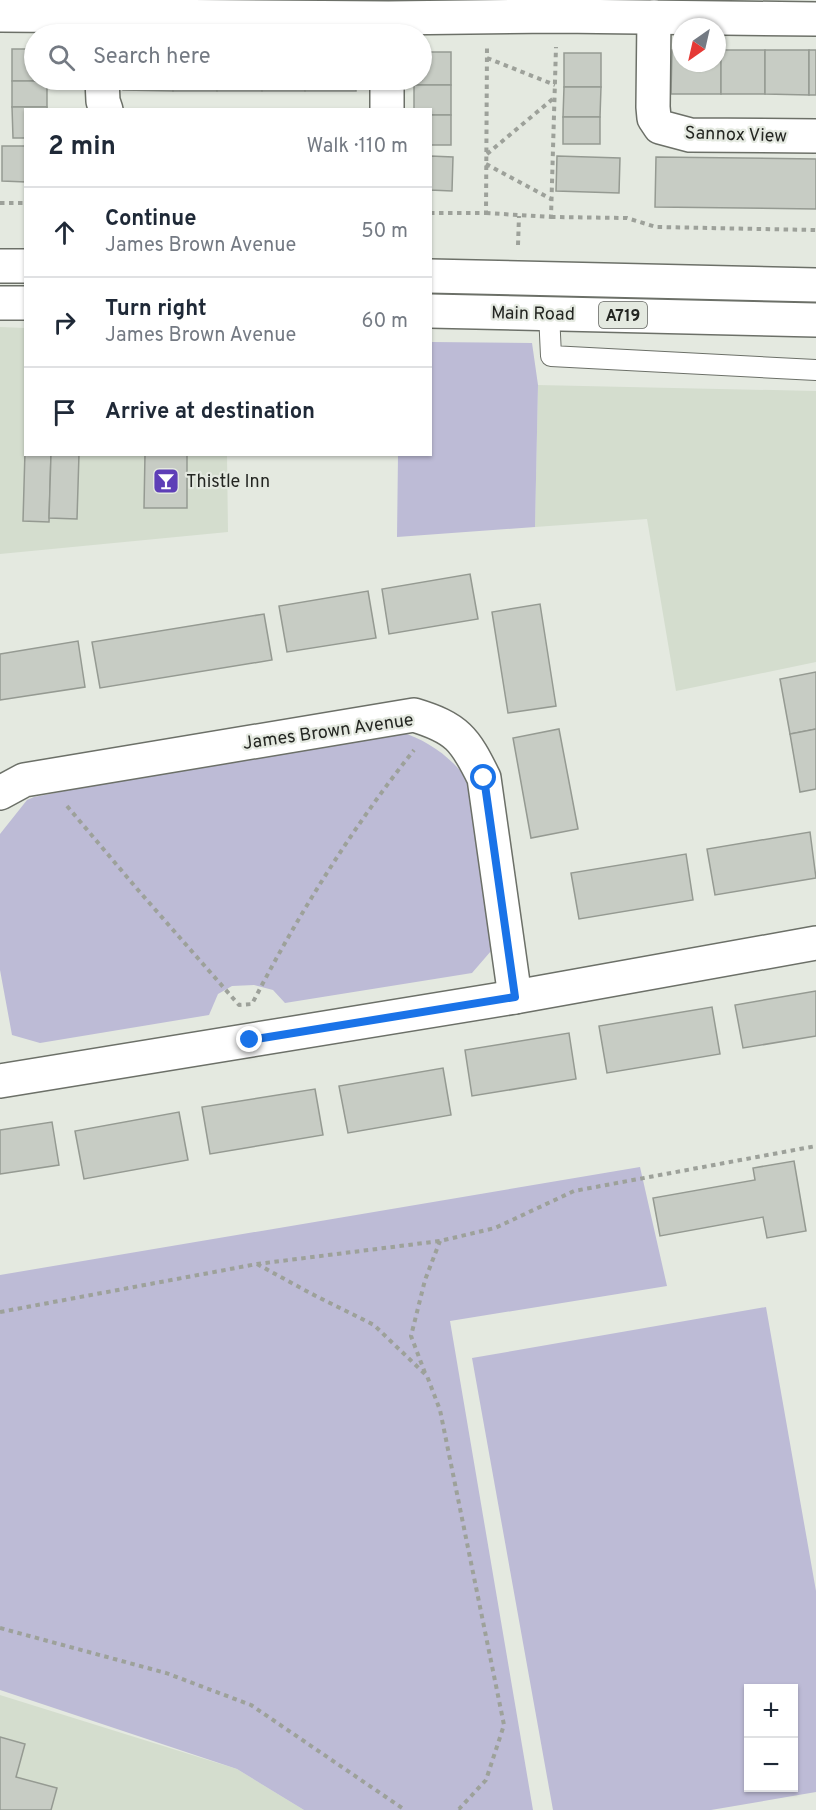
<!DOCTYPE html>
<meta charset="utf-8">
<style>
:root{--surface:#fff;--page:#f6f6f7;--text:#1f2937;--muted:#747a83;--line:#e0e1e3}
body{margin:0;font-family:Overpass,sans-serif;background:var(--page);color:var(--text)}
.controls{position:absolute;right:18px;bottom:18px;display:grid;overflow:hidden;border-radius:0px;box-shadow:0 2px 4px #0004}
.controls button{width:54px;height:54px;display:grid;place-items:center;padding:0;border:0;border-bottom:2px solid var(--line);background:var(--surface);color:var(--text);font:30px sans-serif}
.compass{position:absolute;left:672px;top:18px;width:54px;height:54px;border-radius:50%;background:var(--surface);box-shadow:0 2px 4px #0004;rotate:214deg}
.stop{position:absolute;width:18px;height:18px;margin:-14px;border:4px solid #1a73e8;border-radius:50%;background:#fff}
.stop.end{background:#1a73e8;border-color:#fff;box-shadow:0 2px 6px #0008}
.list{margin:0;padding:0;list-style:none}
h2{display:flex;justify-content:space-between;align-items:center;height:78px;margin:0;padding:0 24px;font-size:26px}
h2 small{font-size:20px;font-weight:400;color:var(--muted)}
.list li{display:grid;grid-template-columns:39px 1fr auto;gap:18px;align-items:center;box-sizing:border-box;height:90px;padding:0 24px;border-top:2px solid var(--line)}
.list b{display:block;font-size:22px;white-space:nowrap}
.list p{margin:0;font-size:20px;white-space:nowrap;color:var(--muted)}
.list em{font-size:20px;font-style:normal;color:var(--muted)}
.icon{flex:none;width:33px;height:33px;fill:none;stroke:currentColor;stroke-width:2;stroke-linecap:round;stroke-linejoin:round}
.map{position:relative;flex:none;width:816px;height:1810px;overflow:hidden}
.search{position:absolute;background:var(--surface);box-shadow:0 2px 4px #0004;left:24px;top:24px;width:408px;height:66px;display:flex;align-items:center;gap:15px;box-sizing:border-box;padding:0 21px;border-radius:33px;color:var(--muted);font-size:22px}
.panel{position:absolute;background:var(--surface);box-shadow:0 2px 4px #0004;left:24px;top:108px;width:408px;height:348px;border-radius:0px}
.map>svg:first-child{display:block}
.built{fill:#d4ddce}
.green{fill:#bdbbd6;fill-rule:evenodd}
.building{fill:#c7ccc4;stroke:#959a92;stroke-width:1.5}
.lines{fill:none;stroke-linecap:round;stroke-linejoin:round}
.lane-casing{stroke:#6c7068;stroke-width:22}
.street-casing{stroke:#6c7068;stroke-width:36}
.primary-casing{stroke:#6c7068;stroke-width:36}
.path{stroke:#9da19a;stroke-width:4;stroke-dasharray:4.5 4.5;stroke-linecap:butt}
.lane{stroke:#fff;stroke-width:20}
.street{stroke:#fff;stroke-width:33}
.primary{stroke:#fff;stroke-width:33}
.route{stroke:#1a73e8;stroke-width:8}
.labels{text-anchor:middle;stroke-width:4.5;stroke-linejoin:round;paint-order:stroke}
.shield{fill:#e4e9e0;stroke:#5e605b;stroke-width:1.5}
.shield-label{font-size:16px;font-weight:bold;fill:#242622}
.street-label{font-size:18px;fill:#242622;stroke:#e4e9e0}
.poi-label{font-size:18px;fill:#242622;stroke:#e4e9e0;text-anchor:start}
</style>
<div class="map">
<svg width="816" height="1810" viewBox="0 0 816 1810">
<rect width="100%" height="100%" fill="#e4e9e0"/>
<!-- built -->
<g class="built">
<path d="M0,327l25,1 1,126 201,1 1,77 -228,22z"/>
<path d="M538,385l278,6v271l-140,29 -29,-172 -112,8z"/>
<path d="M0,1695l237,74 67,41h-304z"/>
</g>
<!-- green -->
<g class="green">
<path d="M431,342l101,1 6,42 -3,142 -138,10 1,-82 32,-1z"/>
<path d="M401,732c26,8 52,26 67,49l23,170 -19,22 -187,30 -12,-13 -19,-5 -22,1 -14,8 -9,21 -169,28 -28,-8 -12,-65v-136l27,-34 7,-3 139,-27z"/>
<path d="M640,1167l27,119 -217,35 83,489h-229l-67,-41 -237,-79v-415z"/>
<path d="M766,1307l50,284v201l-105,18h-158l-81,-452zM794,1688v100h-46v-100z"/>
</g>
<!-- building -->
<g class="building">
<path d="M12,49h22v31l13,1h-35z"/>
<path d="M672,50h9v13h36v-13h4v44h-50z"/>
<rect x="721" y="50" width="44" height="44"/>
<path d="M765,50h44v45l-44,-1z"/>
<rect x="809" y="50" width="7" height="45"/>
<path d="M422,52h29v33h-37v-5h8z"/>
<rect x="564" y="53" width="37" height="34"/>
<path d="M123,80h50v11l-50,-1z"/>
<rect x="173" y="80" width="44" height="11"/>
<rect x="217" y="80" width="45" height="11"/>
<rect x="262" y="80" width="43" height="11"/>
<rect x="305" y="80" width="51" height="11"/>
<rect x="12" y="81" width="35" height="26"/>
<path d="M414,85h37v30h-21v-5h-16z"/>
<path d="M564,87h37l-1,30h-37z"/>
<path d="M12,107h35v3h-21v28h-13z"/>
<rect x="430" y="115" width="21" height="30"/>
<rect x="563" y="117" width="37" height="27"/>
<path d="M2,146h24v36l-24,-1z"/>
<path d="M430,156l23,1 -1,34 -22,-1z"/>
<path d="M557,156l63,2 -1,35 -63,-2z"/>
<path d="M656,157l160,2v50l-161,-2z"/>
<path d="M26,416v38h25l-2,68 -26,-1z"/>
<path d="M51,454h28l-2,65 -28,-1z"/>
<path d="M145,454h42v54h-43z"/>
<path d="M470,574l8,45 -89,15 -7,-45z"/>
<path d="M368,591l8,47 -89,14 -8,-46z"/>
<path d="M540,604l16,102 -48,7 -16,-101z"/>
<path d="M264,614l8,46 -172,28 -8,-46z"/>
<path d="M78,641l7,46 -85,13v-46z"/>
<path d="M816,672v57l-26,5 -10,-55z"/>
<path d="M559,729l19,100 -47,9 -18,-100z"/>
<path d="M816,729v60l-16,3 -10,-58z"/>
<path d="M810,832l6,46 -101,17 -8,-46z"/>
<path d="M686,854l7,46 -114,19 -8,-46z"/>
<path d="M816,991v45l-73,12 -8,-43z"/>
<path d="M712,1007l8,47 -113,19 -8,-47z"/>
<path d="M569,1033l7,46 -104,17 -7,-46z"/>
<path d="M443,1068l8,47 -103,18 -9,-47z"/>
<path d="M315,1089l8,46 -113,19 -8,-47z"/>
<path d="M179,1112l9,48 -104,19 -9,-48z"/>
<path d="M52,1122l7,43 -59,9v-44z"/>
<path d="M794,1161l12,70 -39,7 -4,-21 -103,19 -7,-38 102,-18 -2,-12z"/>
<path d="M0,1737l25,7 -9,33 41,11 -6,22h-51z"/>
</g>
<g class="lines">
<defs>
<path id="lane" d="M549,313l2,43 265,14"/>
<g id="street">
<path d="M0,15l388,3 169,-2 259,3"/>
<path d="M654,17l-1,90 1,11 6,9 30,8 126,1"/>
<path d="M102,80l1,21 3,9"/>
<path d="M387,110v-30"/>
<path d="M0,793l24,-13 390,-65c43,13 51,24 70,63l31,219"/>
<path d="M0,1081l515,-84 301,-54"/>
</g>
<g id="primary">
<path d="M0,266h26"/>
<path d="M430,276l386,9"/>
<path d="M0,303h26"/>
<path d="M430,311l386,9"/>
</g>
</defs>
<!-- lane casing -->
<use href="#lane" class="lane-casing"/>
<!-- street casing -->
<use href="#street" class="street-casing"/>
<!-- primary casing -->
<use href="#primary" class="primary-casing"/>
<!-- path -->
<g class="path">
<path d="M487,58l68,27"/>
<path d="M487,154l68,-57"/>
<path d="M486,164l65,35"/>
<path d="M0,203h26"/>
<path d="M430,213h56l1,-166"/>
<path d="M486,213l65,4 5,-170"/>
<path d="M551,217l76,1 29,9 160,3"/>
<path d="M518,245l1,-29"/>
<path d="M67,806l71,84 101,115 13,-1c46,-89 100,-176 162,-254"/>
<path d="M257,1264l53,29 64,32 53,51 13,34 64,315 -18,55 -27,29 -5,1"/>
<path d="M0,1312l257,-48 183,-23 55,-13 79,-37 242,-45"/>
<path d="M425,1373l-14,-37 14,-56 15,-39"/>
<path d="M0,1628l166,45 85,32 154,105"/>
</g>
<!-- lane -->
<use href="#lane" class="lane"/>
<!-- street -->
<use href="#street" class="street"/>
<!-- primary -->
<use href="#primary" class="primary"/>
</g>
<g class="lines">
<!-- route -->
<path class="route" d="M250,1040l265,-43 -31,-219"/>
</g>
<!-- icons -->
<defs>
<symbol id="bar-square" viewBox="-11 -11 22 22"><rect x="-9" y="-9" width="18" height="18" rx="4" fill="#5e3eb7" stroke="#e4e9e0"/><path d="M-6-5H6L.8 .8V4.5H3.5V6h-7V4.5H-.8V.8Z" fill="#fff"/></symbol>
</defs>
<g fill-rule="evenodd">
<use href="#bar-square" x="151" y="466" width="30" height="30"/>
</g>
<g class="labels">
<!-- shield labels -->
<rect class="shield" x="599" y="302" width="48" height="26" rx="4.5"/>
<g class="shield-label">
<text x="623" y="321">A719</text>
</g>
<!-- street labels -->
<g class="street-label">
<text transform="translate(736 134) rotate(2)" y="6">Sannox View</text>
<text transform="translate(533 313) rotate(1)" y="6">Main Road</text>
<text transform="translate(328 731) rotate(-8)" y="6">James Brown Avenue</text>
</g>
<!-- poi labels -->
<g class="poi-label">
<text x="186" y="487">Thistle Inn</text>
</g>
</g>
</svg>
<div class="controls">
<button>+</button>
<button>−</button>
</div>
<svg class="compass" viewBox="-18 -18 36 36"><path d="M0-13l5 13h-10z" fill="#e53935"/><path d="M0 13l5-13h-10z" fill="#747a83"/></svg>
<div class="stop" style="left:484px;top:778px"></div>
<div class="stop end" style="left:250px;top:1040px"></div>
<div class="search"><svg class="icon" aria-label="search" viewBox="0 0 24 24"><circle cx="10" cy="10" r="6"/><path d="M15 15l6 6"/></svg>Search here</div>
<section class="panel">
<h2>2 min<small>Walk · 110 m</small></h2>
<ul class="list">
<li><svg class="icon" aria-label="ahead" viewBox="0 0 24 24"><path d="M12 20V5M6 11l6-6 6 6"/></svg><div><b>Continue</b><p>James Brown Avenue</p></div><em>50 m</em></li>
<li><svg class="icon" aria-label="right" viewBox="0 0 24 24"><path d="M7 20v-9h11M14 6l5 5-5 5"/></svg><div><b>Turn right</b><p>James Brown Avenue</p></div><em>60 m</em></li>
<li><svg class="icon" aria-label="arrive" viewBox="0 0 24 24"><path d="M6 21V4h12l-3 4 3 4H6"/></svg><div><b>Arrive at destination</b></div></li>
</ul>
</section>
</div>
